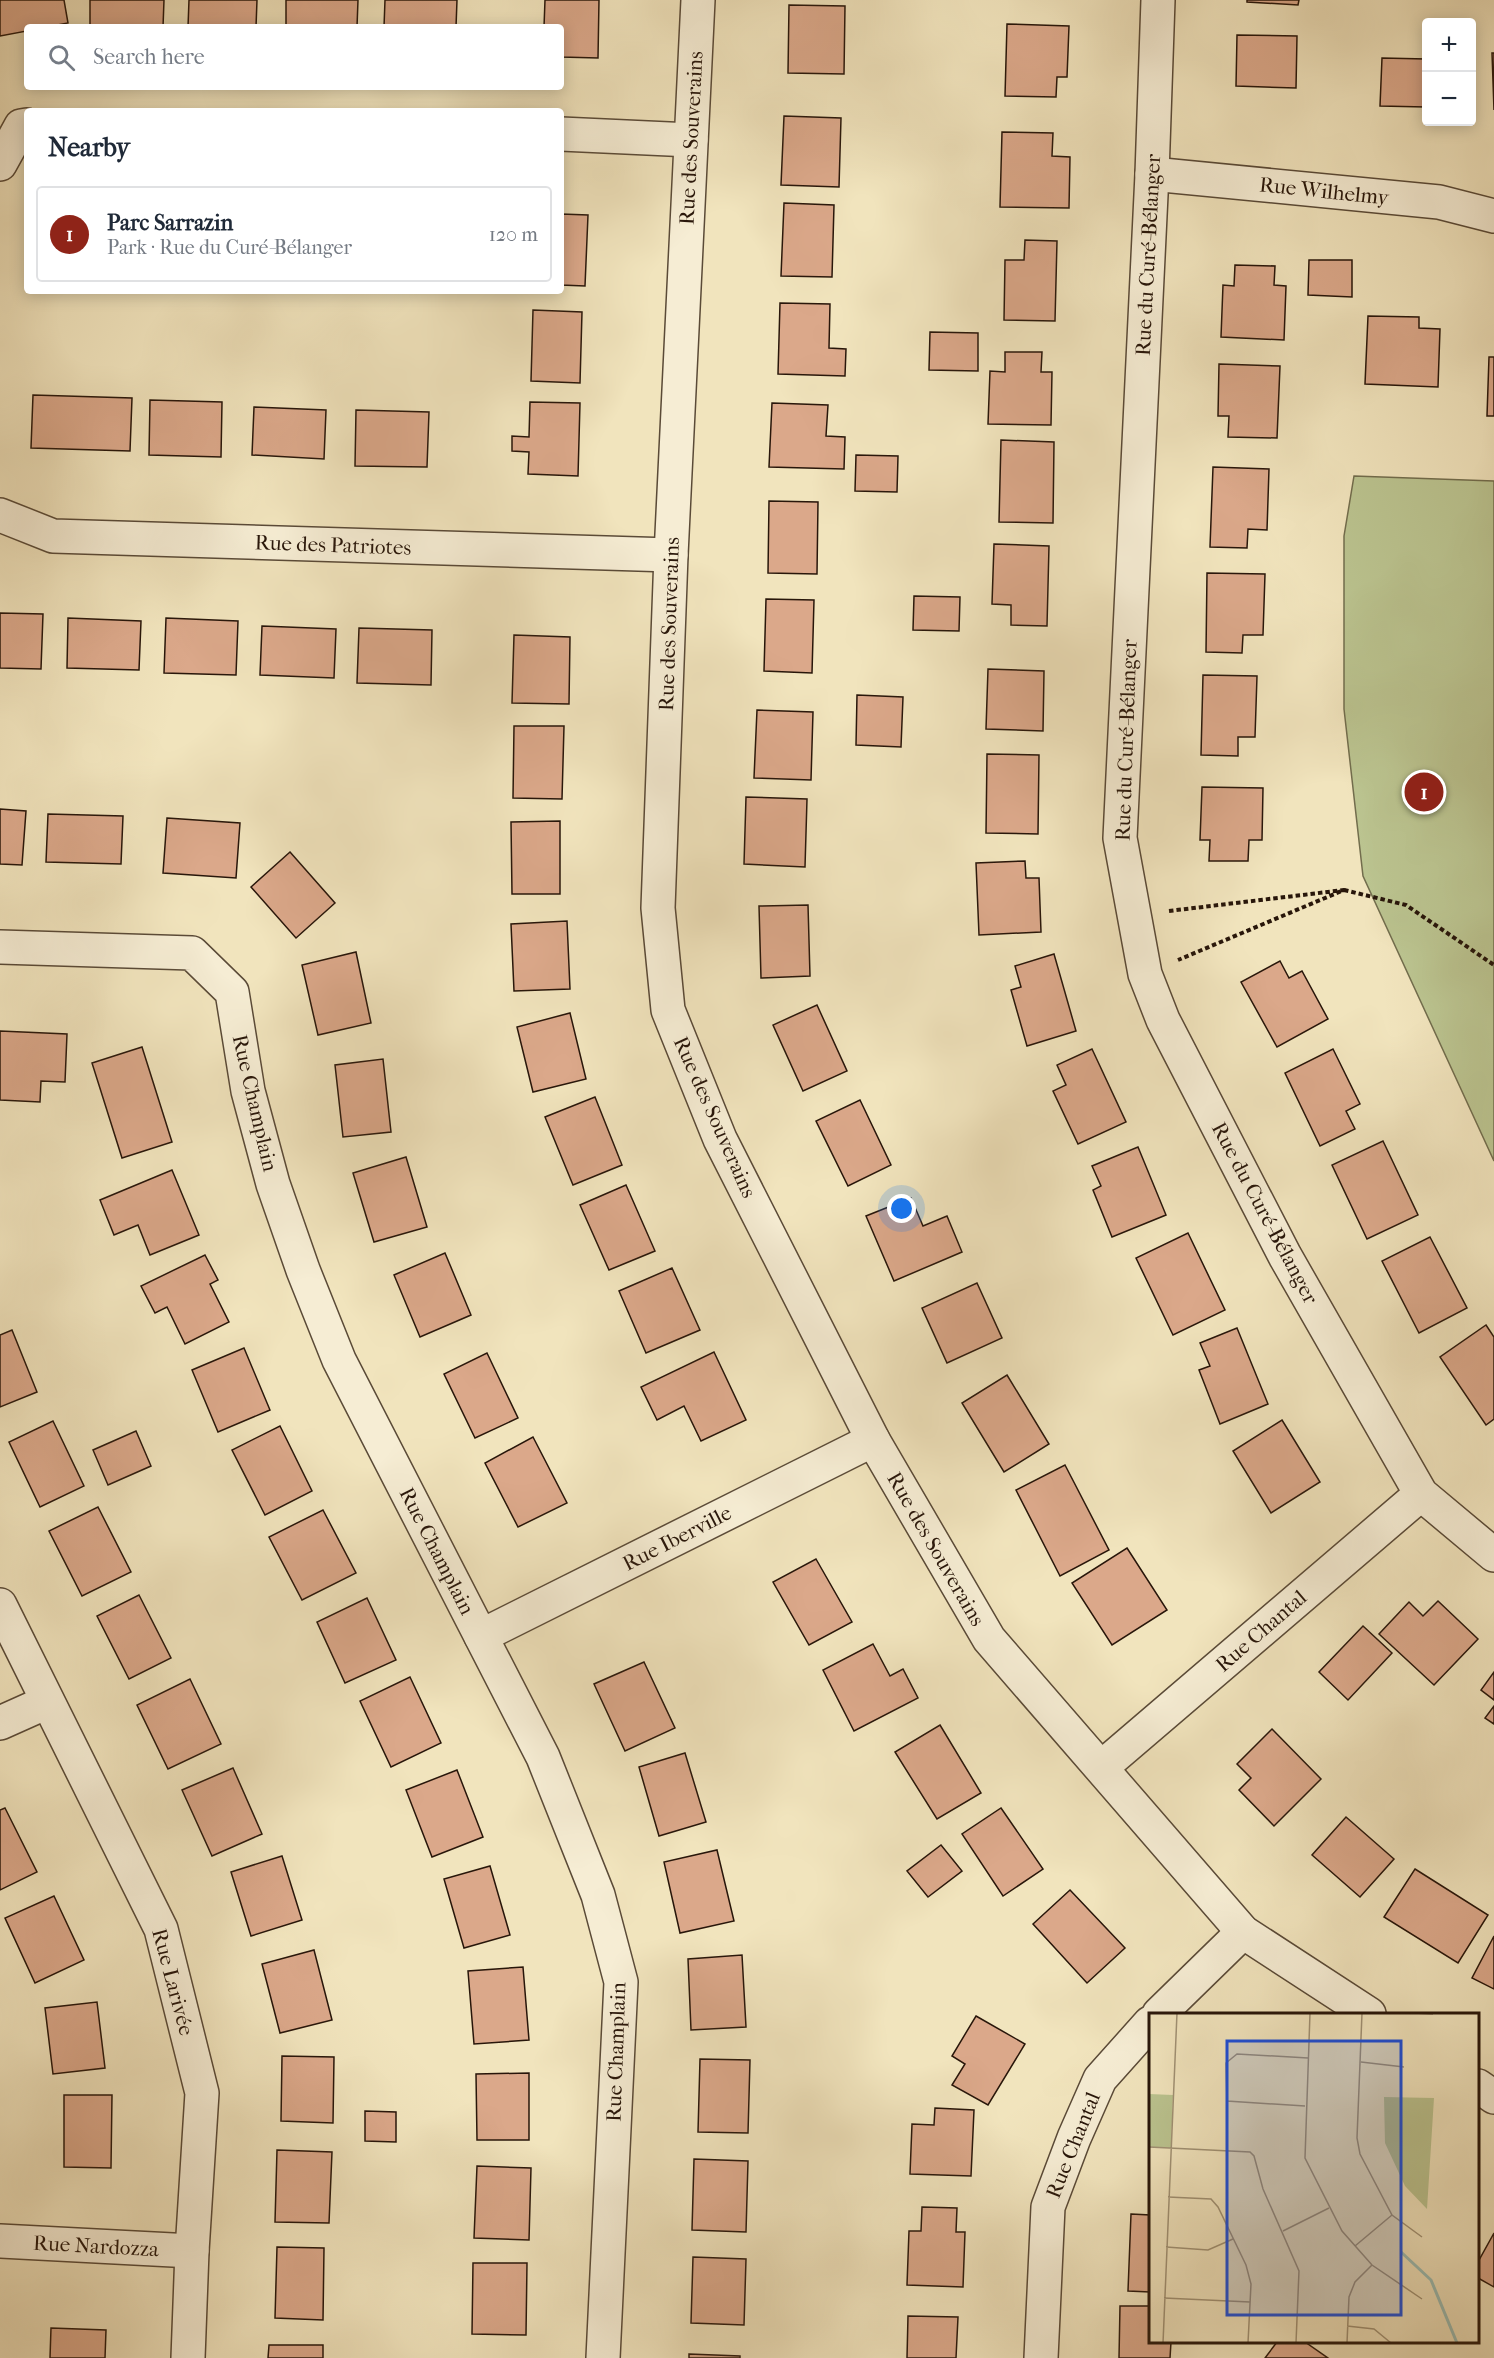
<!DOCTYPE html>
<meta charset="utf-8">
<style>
:root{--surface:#fff;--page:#f6f6f7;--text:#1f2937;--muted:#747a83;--line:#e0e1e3;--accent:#8f2418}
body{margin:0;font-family:"IM FELL French Canon",serif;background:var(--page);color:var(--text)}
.controls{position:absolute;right:18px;top:18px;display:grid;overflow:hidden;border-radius:6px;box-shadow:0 3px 15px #0003}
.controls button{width:54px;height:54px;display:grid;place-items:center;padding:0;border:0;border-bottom:2px solid var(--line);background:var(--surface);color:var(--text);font:30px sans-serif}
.you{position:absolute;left:902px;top:1209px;width:21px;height:21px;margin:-15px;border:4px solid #fff;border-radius:50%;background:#1a73e8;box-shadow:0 0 0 9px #1a73e833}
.badge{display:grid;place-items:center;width:39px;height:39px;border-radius:50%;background:var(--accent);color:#fff;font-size:20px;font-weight:700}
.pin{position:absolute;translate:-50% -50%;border:3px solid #fff;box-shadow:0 2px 6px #0006}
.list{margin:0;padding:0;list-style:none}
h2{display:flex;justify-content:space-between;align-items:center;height:78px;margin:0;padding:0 24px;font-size:26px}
h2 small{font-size:20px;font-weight:400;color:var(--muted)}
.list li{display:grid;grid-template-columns:39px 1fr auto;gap:18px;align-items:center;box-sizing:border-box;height:96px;margin:0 12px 12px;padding:0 12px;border:2px solid var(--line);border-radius:6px}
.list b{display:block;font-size:22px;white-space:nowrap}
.list p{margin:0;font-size:20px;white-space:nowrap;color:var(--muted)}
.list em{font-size:20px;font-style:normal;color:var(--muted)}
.icon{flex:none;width:33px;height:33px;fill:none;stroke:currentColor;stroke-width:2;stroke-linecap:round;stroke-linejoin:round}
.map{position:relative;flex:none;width:1494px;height:2358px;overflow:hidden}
.search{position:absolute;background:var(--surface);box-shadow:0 3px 15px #0003;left:24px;top:24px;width:540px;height:66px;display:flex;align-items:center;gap:15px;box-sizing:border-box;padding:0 21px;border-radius:6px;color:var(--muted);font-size:22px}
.panel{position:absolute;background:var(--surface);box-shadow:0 3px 15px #0003;left:24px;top:108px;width:540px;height:186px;border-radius:6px}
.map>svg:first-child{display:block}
.green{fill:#bbc490;stroke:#726d4d;stroke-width:1.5}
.building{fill:#dba88a;stroke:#28160a;stroke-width:1.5}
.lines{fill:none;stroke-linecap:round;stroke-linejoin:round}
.street-casing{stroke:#5a4a37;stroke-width:36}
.path{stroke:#28160a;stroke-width:4;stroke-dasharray:4.5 3;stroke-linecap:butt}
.street{stroke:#f6edd4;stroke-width:33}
.labels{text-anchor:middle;stroke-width:4.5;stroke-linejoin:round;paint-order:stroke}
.street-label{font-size:21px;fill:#28160a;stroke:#f6edd4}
.inset-river{fill:none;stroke:#9bbeb5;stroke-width:3}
.inset-road{fill:none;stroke:#a19275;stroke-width:1.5}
.view{fill:#1d4ed8;fill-opacity:0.15;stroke:#1d4ed8;stroke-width:3}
.inset-edge{fill:none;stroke:#28160a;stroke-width:3}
</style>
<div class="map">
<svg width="1494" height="2358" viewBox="0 0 1494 2358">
<rect width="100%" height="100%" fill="#f1e4bd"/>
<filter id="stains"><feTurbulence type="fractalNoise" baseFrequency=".00333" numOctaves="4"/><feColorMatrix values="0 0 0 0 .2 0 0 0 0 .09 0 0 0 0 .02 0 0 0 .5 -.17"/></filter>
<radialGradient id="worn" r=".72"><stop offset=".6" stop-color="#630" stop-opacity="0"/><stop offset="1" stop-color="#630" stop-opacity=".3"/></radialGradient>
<!-- green -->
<path class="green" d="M1354,476l140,5v680l-131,-285 -19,-167v-173z"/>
<!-- building -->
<g class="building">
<path d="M0,0h64l4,23 -21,4h-20v4l-27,5z"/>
<path d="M90,0h74l-1,27h-73z"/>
<path d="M189,0h68l-1,27h-68z"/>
<path d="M286,0h72l-1,27h-71z"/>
<path d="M385,0h72l-1,27h-72z"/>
<path d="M545,0h54l-1,58 -37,-1v-30h-17z"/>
<path d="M1247,0h52l-1,5 -51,-3z"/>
<path d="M789,5l56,1 -1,68 -56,-1z"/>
<path d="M1007,24l62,2 -2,51h-10l-1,20 -51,-1z"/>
<path d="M1237,35l60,1 -1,52 -60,-2z"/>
<path d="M1492,53h2v57z"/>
<path d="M1382,58l44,1v48l-46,-1z"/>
<path d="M784,116l57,2 -2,69 -58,-2z"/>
<path d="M1002,132l51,1 -1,23 18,1 -1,51 -69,-1z"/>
<path d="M784,203l50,2 -2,72 -51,-1z"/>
<path d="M561,214l27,1 -3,71 -24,-1z"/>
<path d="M1025,240l32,1 -2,80 -51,-1 1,-60h19z"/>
<path d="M1309,260h43v37l-44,-2z"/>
<path d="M1235,265l40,1 -1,19 12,1 -2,54 -63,-3 2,-52 11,1z"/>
<path d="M780,303l50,1 -1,44 17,1 -1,27 -67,-2z"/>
<path d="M533,310l49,2 -2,71 -49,-2z"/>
<path d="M1368,316l51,1v11l21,1 -2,58 -73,-3z"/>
<path d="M930,332l48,1v38l-49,-1z"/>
<path d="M1005,352h37l-1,20h11l-1,53 -63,-1 2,-53 15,1z"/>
<path d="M1489,357h5v59h-7z"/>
<path d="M1219,364l61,2 -3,72 -49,-1 1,-21h-11z"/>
<path d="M33,395l99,3 -2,53 -99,-3z"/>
<path d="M150,400l72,2 -1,55 -72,-2z"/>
<path d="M530,402l50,1 -2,73 -50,-2 1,-22 -17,-1v-15l17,1z"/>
<path d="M772,403l56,2 -2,31 19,1 -1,32 -75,-2z"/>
<path d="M254,407l72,3 -2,49 -72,-4z"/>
<path d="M356,410l73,2 -2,55 -72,-1z"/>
<path d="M1001,440l53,2 -1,81 -54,-1z"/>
<path d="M856,455l42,1 -1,36 -42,-1z"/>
<path d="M1213,467l56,2 -2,61 -19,-1 -1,19 -37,-1z"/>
<path d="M769,501l49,1 -1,72 -49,-1z"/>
<path d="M994,544l55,2 -2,80 -36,-1v-20l-19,-1z"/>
<path d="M1207,573l58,1 -2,61h-20l-1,18 -36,-1z"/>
<path d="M914,596l46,1 -1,34 -46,-1z"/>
<path d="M766,599l48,1 -2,73 -48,-2z"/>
<path d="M0,613l43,1 -2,55 -41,-1z"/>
<path d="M68,618l73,3 -2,49 -72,-2z"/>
<path d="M166,618l72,3 -2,54 -72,-2z"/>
<path d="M262,626l74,3 -2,49 -74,-3z"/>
<path d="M359,628l73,2 -1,55 -74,-2z"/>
<path d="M514,635l56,2 -1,67 -57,-1z"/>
<path d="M988,669l56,2 -1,60 -57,-2z"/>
<path d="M1203,675l54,1 -2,61h-17v19l-37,-1z"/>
<path d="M857,695l46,2 -2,50 -45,-2z"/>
<path d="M757,710l56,2 -2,68 -57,-2z"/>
<path d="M514,726h50l-2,73 -49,-1z"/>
<path d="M987,754l52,1 -1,79 -52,-1z"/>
<path d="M1202,787l61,1 -1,52h-13l-1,21h-39l1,-21h-10z"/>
<path d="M746,797l61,2 -2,68 -61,-3z"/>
<path d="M0,809l26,2 -4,54 -22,-1z"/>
<path d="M48,814l75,2 -2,48 -75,-2z"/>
<path d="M167,818l73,5 -4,55 -73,-5z"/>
<path d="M560,821v73h-48l-1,-72z"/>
<path d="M290,852l45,51 -39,35 -45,-51z"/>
<path d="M1025,861l1,17h13l2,54 -62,3 -3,-72z"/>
<path d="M808,905l2,71 -49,2 -2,-72z"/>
<path d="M567,921l3,68 -56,2 -3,-67z"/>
<path d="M356,952l15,71 -53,12 -16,-70z"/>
<path d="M1054,954l22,77 -49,15 -16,-56 10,-3 -6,-21z"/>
<path d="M1280,961l9,17 13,-7 26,48 -51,28 -36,-65z"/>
<path d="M817,1005l30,66 -44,20 -30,-66z"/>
<path d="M570,1013l16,66 -53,13 -16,-65z"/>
<path d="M0,1031l67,3 -2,48 -24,-1 -1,21 -40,-2z"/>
<path d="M142,1047l30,95 -50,16 -30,-95z"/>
<path d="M1092,1049l34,73 -48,22 -25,-53 13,-6 -9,-20z"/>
<path d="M1333,1049l27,55 -14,7 9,18 -35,17 -35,-73z"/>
<path d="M383,1059l8,73 -48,5 -8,-72z"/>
<path d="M595,1097l27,68 -49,20 -28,-68z"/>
<path d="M860,1100l31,65 -43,21 -32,-65z"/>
<path d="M1383,1141l35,74 -51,24 -35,-74z"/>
<path d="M1138,1147l28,68 -54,22 -19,-47 8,-4 -9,-20z"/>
<path d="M406,1157l21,70 -53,15 -21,-69z"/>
<path d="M172,1170l27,65 -49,20 -12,-30 -24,10 -14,-35z"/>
<path d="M626,1185l29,66 -46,19 -29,-65z"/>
<path d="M911,1198l12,28 24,-10 15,36 -68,29 -28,-65z"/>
<path d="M1188,1233l37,77 -52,25 -37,-77z"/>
<path d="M1430,1237l37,71 -48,25 -37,-72z"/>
<path d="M445,1253l26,62 -51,22 -26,-62z"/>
<path d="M205,1255l13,25 -8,4 19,38 -44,22 -18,-37 -12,6 -14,-27z"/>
<path d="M672,1268l28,62 -54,23 -27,-62z"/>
<path d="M977,1283l25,55 -55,25 -25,-55z"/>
<path d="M1486,1325l8,12v82l-8,6 -46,-68z"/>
<path d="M1237,1328l31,76 -48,20 -21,-54 11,-4 -10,-23z"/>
<path d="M12,1330l25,62 -37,15v-72z"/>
<path d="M244,1348l26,62 -52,22 -26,-62z"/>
<path d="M714,1352l32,68 -45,21 -17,-35 -27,14 -16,-33z"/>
<path d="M487,1353l31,65 -43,20 -31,-64z"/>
<path d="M1007,1375l42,69 -45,28 -42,-69z"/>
<path d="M1282,1420l38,62 -49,31 -38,-62z"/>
<path d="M53,1421l31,65 -44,21 -31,-65z"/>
<path d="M280,1426l32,65 -47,24 -33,-65z"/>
<path d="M136,1431l15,35 -43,19 -15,-35z"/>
<path d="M533,1437l34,66 -49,24 -33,-64z"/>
<path d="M1065,1465l44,85 -49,26 -44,-86z"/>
<path d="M98,1507l33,65 -49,24 -33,-65z"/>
<path d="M323,1510l33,63 -54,27 -33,-63z"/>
<path d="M1127,1548l40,62 -55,35 -40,-62z"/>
<path d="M816,1559l36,63 -43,23 -36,-63z"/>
<path d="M139,1595l32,63 -42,21 -32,-63z"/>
<path d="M367,1598l29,62 -51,23 -28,-61z"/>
<path d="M1438,1601l40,38 -44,46 -55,-51 30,-32 14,14z"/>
<path d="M1363,1626l29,27 -44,47 -29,-28z"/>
<path d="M873,1644l17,32 13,-7 15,29 -64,33 -31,-61z"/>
<path d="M644,1662l31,66 -50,23 -31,-67z"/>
<path d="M1494,1672v28l-13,-10z"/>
<path d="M410,1677l31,66 -50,24 -31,-66z"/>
<path d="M190,1679l31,65 -53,25 -31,-64z"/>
<path d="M1494,1706v18l-9,-6z"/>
<path d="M940,1725l41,68 -44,26 -42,-67z"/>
<path d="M1272,1729l49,50 -47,47 -35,-36 12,-12 -14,-14z"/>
<path d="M685,1753l21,69 -47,14 -20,-69z"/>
<path d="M233,1768l29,66 -50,22 -30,-66z"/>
<path d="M457,1770l26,67 -51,20 -26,-67z"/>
<path d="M5,1808l32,64 -37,18v-80z"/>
<path d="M1001,1808l42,61 -40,27 -41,-62z"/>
<path d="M1346,1817l48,42 -34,38 -48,-42z"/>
<path d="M941,1845l21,26 -34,26 -21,-26z"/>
<path d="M717,1850l17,71 -54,12 -16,-71z"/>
<path d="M282,1856l20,64 -51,16 -20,-64z"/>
<path d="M490,1866l20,69 -46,13 -20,-69z"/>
<path d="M1415,1869l73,46 -30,48 -74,-46z"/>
<path d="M1070,1890l55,58 -38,35 -54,-59z"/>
<path d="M54,1896l30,64 -49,23 -30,-65z"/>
<path d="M1494,1936v53l-22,-11z"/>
<path d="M314,1950l18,70 -52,13 -18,-69z"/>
<path d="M742,1955l4,72 -55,3 -3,-71z"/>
<path d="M523,1967l6,73 -55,4 -6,-73z"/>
<path d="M97,2002l8,66 -52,6 -8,-66z"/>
<path d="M976,2016l49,28 -37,61 -36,-20 13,-21 -13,-8z"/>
<path d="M282,2056l52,1 -1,66 -52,-2z"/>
<path d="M700,2059l50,1 -2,73 -50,-1z"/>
<path d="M529,2073v67h-52l-1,-66z"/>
<path d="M64,2095h48l-1,73 -47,-1z"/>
<path d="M935,2108l39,2 -3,66 -61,-2 2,-50 22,1z"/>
<path d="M365,2111l31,1v30l-31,-1z"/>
<path d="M277,2150l55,2 -3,71 -54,-1z"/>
<path d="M694,2159l54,2 -2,71 -54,-2z"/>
<path d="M477,2166l54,2 -2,72 -55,-2z"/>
<path d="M922,2207l35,1 -1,24h9l-2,55 -56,-2 2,-54h12z"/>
<path d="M1131,2214l19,1v77l-22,-1z"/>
<path d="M1494,2233v54l-16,-9v-16z"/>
<path d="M277,2247l47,1 -1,72 -48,-2z"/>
<path d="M693,2257l53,2 -2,66 -53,-2z"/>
<path d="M473,2263h54l-1,72 -54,-1z"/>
<path d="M1120,2306h30v36h21l-1,16h-51z"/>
<path d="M908,2316l50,1 -2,41h-49z"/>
<path d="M51,2328l55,2 -1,28h-55z"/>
<path d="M1277,2342h28l23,16h-63z"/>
<path d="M269,2345h54v13h-55z"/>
<path d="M689,2354l51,2v2h-51z"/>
</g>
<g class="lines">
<defs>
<g id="street">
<path d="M698,0l-27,555 -13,353 10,102 52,129 153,301 116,199 254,293 126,82"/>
<path d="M1158,0l-6,174 -32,664 25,136 18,46 122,236 136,238 73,61"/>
<path d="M561,134l130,6"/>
<path d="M0,164l21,-38 6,-1"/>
<path d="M1152,174l287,28 55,14"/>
<path d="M0,515l53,21 618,19"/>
<path d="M0,947l192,6 40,39 16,99 25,93 30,86 36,90 204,397 55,138 23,87 -18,376"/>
<path d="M0,1605l161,324 41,164 -10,158 -4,107"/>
<path d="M481,1636l392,-196"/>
<path d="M0,1723l47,-21"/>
<path d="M1102,1767l319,-273"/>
<path d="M1159,2014l84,-82"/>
<path d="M1478,2086l16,11"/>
<path d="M0,2241l192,10"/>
<path d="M1041,2358l7,-151 26,-69 26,-59 50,-56"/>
</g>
</defs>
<!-- street casing -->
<use href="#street" class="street-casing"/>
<!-- path -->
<g class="path">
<path d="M1344,890l62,15 88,60"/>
<path d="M1169,911l175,-21 -166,70"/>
</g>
<!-- street -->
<use href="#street" class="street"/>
</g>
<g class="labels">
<!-- street labels -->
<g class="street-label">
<text transform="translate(691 138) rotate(-87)" y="7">Rue des Souverains</text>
<text transform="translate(1324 191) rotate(6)" y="7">Rue Wilhelmy</text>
<text transform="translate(1148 255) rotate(-87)" y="7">Rue du Curé-Bélanger</text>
<text transform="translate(333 545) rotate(2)" y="7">Rue des Patriotes</text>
<text transform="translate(669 624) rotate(-88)" y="7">Rue des Souverains</text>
<text transform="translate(1126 740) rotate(-88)" y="7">Rue du Curé-Bélanger</text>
<text transform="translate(255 1103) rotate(77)" y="7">Rue Champlain</text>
<text transform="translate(715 1117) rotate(66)" y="7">Rue des Souverains</text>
<text transform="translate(1265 1213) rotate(62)" y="7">Rue du Curé-Bélanger</text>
<text transform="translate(677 1538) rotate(-27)" y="7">Rue Iberville</text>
<text transform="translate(936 1549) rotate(60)" y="7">Rue des Souverains</text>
<text transform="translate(437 1551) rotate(63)" y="7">Rue Champlain</text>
<text transform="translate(1261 1631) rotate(-41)" y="7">Rue Chantal</text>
<text transform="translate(173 1982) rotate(75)" y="7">Rue Larivée</text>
<text transform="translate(616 2052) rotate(-88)" y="7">Rue Champlain</text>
<text transform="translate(1073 2145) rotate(-68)" y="7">Rue Chantal</text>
<text transform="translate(96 2246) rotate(3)" y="7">Rue Nardozza</text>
</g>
</g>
<!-- overview -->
<g transform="translate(1149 2013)">
<rect width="330" height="330" fill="#f1e4bd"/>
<path d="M0,81l24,1 -2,53 -22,-1zM235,84l50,1 -7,111 -22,-23 -20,-43z" fill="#bbc490"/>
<path class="inset-river" d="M252,239l30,28 26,63"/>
<path class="inset-road" d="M161,0l-5,145 37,73 30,34 50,34M213,0l-5,125 3,16 32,61 30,22M265,0l19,1M212,49l43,5M156,93l-78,-5 -1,-38 11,-9 71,4M0,134l101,5 4,4 9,33 36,82 -3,72M19,184l43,2 7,8 28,58 5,19 -3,59M134,218l46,-23M206,233l37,-31M17,234l42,3 25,-11M15,285l86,4M198,313l27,3 17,14M14,330l14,-330M198,330l2,-46 6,-15 17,-17"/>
<path class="view" d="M78,28h174v274h-174z"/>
<rect width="330" height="330" class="inset-edge"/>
</g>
<rect width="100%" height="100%" filter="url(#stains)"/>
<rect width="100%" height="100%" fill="url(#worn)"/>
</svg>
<div class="controls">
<button>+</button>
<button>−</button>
</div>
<div class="you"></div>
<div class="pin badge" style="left:1424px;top:792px">1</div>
<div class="search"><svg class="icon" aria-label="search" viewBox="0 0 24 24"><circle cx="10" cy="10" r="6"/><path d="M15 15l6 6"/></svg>Search here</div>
<section class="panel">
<h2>Nearby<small></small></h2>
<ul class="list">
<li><span class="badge">1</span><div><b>Parc Sarrazin</b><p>Park · Rue du Curé-Bélanger</p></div><em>120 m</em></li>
</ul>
</section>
</div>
